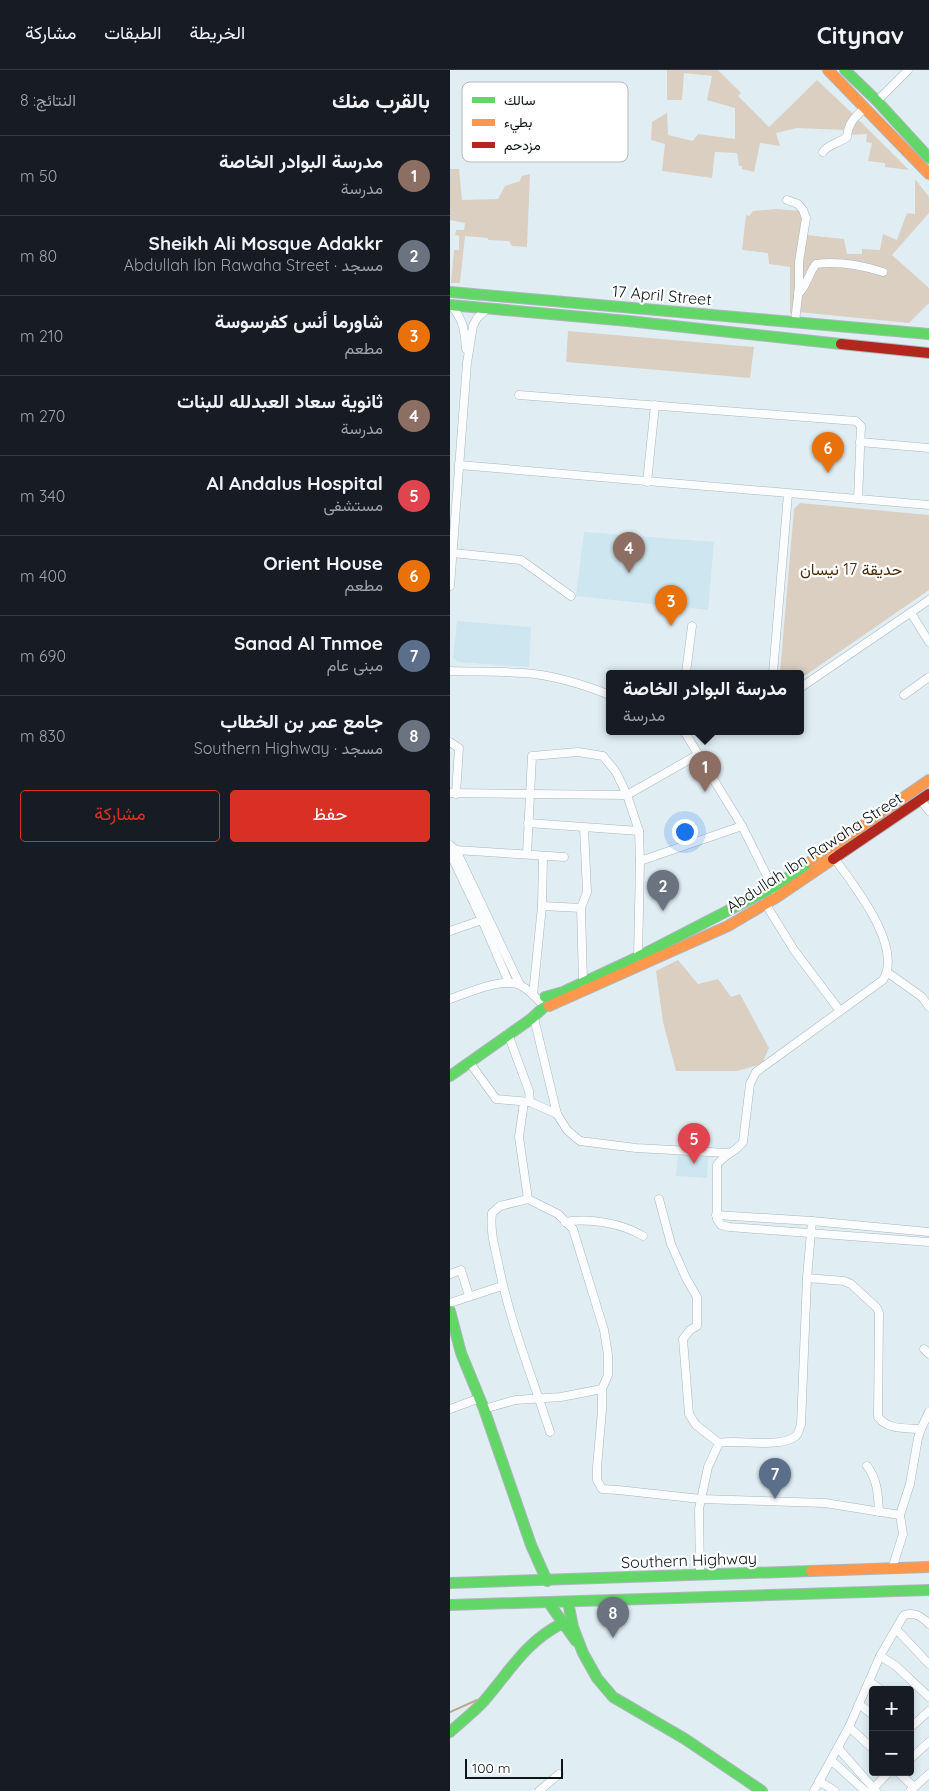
<!DOCTYPE html>
<html lang="ar">
<meta charset="utf-8">
<style>
:root{--surface:#171b24;--page:#242831;--text:#f1f3f6;--muted:#9ea1a6;--line:#363941;--accent:#d93025}
body{margin:0;font-family:Quicksand,Vazirmatn,sans-serif;background:var(--page);color:var(--text);direction:rtl}
.controls{position:absolute;right:15px;bottom:15px;display:grid;overflow:hidden;border-radius:5px;box-shadow:0 2px 8px #0003}
.controls button{width:45px;height:45px;display:grid;place-items:center;padding:0;border:0;border-bottom:1px solid var(--line);background:var(--surface);color:var(--text);font:25px sans-serif}
.scale{position:absolute;left:15px;bottom:12px;width:98px;box-sizing:border-box;padding-left:5px;border:2px solid #0c1518;border-top:0;font-size:14px;line-height:18px;white-space:nowrap;color:#0c1518;-webkit-text-stroke:4px #fff;paint-order:stroke}
.you{position:absolute;left:234px;top:761px;width:18px;height:18px;margin:-12px;border:4px solid #fff;border-radius:50%;background:#1a73e8;box-shadow:0 0 0 8px #1a73e833}
.badge{display:grid;place-items:center;width:32px;height:32px;border-radius:50%;background:var(--accent);color:#fff;font-size:16px;font-weight:700}
.pin{position:absolute;translate:-50% -41px;filter:drop-shadow(0 1px 2px #0008)}
.pin::after{content:'';position:absolute;top:26px;width:18px;height:15px;background:inherit;clip-path:polygon(0 0,100% 0,50% 100%)}
.popup{position:absolute;left:156px;top:600px;width:198px;height:65px;box-sizing:border-box;display:grid;place-content:center;border-radius:5px;background:var(--surface);filter:drop-shadow(0 1px 4px #0005);font-size:16px;white-space:nowrap;color:var(--muted)}
.popup b{font-size:19px;color:var(--text)}
.popup::after{content:'';position:absolute;left:50%;top:100%;margin-left:-10px;border:10px solid transparent;border-top-color:var(--surface)}
.list{margin:0;padding:0;list-style:none}
h2{display:flex;justify-content:space-between;align-items:center;height:65px;margin:0;padding:0 20px;font-size:21px}
h2 small{font-size:16px;font-weight:400;color:var(--muted)}
.list li{display:grid;grid-template-columns:32px 1fr auto;gap:15px;align-items:center;box-sizing:border-box;height:80px;padding:0 20px;border-top:1px solid var(--line)}
.list b{display:block;font-size:19px;white-space:nowrap}
.list p{margin:0;font-size:16px;white-space:nowrap;color:var(--muted)}
.list em{font-size:16px;font-style:normal;color:var(--muted)}
.actions{display:flex;gap:10px;padding:15px 20px}
.actions a{flex:1;padding:11px 0;border:1px solid var(--accent);border-radius:5px;text-align:center;font-size:18px;color:var(--accent)}
.actions .main{background:var(--accent);color:#fff}
.map{position:relative;flex:none;width:479px;height:1721px;overflow:hidden;direction:ltr}
header{display:flex;align-items:center;gap:30px;box-sizing:border-box;height:70px;padding:0 25px;background:var(--surface);border-bottom:1px solid var(--line)}
header strong{font-size:24px}
nav{display:flex;gap:28px;margin-inline-start:auto;font-size:18px}
main{display:flex}
aside{flex:1;background:var(--surface)}
.map>svg:first-child{display:block}
.built{fill:#cde6ef}
.green{fill:#dbcfc2}
.lines{fill:none;stroke-linecap:round;stroke-linejoin:round}
.stream{stroke:#c3a689;stroke-width:2}
.street-casing{stroke:#acb7bb;stroke-width:9}
.fast-casing{stroke:#acb7bb;stroke-width:12}
.slow-casing{stroke:#acb7bb;stroke-width:12}
.jam-casing{stroke:#acb7bb;stroke-width:12}
.street{stroke:#fafcfd;stroke-width:8}
.fast{stroke:#63d668;stroke-width:10}
.slow{stroke:#ff974d;stroke-width:10}
.jam{stroke:#b3261e;stroke-width:10}
.labels{text-anchor:middle;stroke-width:4.5;stroke-linejoin:round;paint-order:stroke}
.street-label{font-size:16px;fill:#0c1518;stroke:#fff}
.park-label{font-size:16px;fill:#4c2b06;stroke:#fff}
.key{fill:#fff;stroke:#b6b9ba;stroke-width:1}
.key-label{font-size:14px;fill:#0c1518}
</style>
<header>
<strong>Citynav</strong>
<nav><a>الخريطة</a><a>الطبقات</a><a>مشاركة</a></nav>
</header>
<main>
<div class="map">
<svg width="479" height="1721" viewBox="0 0 479 1721">
<rect width="100%" height="100%" fill="#e0eef4"/>
<!-- built -->
<g class="built">
<path d="M134,462l130,10 -6,68 -132,-14z"/>
<path d="M7,551l74,6 -2,40 -71,-5 -5,-4z"/>
<path d="M228,1085l30,2 -1,21 -31,-2z"/>
</g>
<!-- green -->
<g class="green">
<path d="M217,0h51l23,23 -3,3 31,31 48,-47 36,34 -9,16 -47,-2 -21,5 4,13 -20,-3 -6,29 -12,-3v-3h-3l-2,-13 -22,-1 -3,26 -50,-7 3,-27 -14,-4 1,-18 15,-9 1,22 25,6 5,-7 37,5v-31l-28,-8 5,-24 -28,-3 -2,27h-15z"/>
<path d="M410,51l49,49 -24,-3v-4l-17,-2 4,-18 -6,-1 1,-8 -18,1 5,-12z"/>
<path d="M0,99h9l3,31 36,-1 7,-13 15,-5 2,-5 8,-2 -3,73 -15,-1 -3,-5 -21,-1v-2l-23,-2 -5,47h-9l3,-33h5v-14l-4,-1 1,-5h8l1,-7 -15,-3z"/>
<path d="M465,109l14,18v16l-37,42 37,33v15l-20,20 -111,-11 3,-50 5,-27 38,4 3,15h15v-5l18,1 3,-16 14,6 10,-27 8,1z"/>
<path d="M326,139l25,2 2,8 -9,95 -4,-1v-46l-21,-3 -1,-11 -26,-3 4,-35 3,1 4,-5z"/>
<path d="M118,261l186,16 -4,31 -184,-16z"/>
<path d="M350,433l129,12v75l-129,89v-6h-20l14,-164z"/>
<path d="M228,890l20,24 20,-5 13,18 9,-3 29,54 -7,16 -25,7h-61l-13,-49 -7,-51z"/>
</g>
<g class="lines">
<!-- stream -->
<path class="stream" d="M0,1642l27,-12"/>
<defs>
<g id="street">
<path d="M427,31l31,-31"/>
<path d="M373,82c4,-7 16,-9 24,-15 1,-14 8,-20 18,-29"/>
<path d="M337,130l11,4 5,6 3,8 -7,44v25l-4,35"/>
<path d="M348,224c10,-9 10,-20 18,-30 22,-3 45,1 67,8"/>
<path d="M1,235c13,17 13,22 15,44"/>
<path d="M69,325l337,26 5,5 -3,73"/>
<path d="M410,372l69,6"/>
<path d="M9,395l470,40"/>
<path d="M197,412l8,-77"/>
<path d="M3,483l68,7 50,36"/>
<path d="M0,516l17,-223 6,-37 4,-8 11,-10"/>
<path d="M461,543l18,29"/>
<path d="M0,601c24,1 49,0 74,2 30,2 58,11 86,22"/>
<path d="M236,603l6,-47"/>
<path d="M323,603l15,-179"/>
<path d="M350,618l129,-88"/>
<path d="M454,625l25,-18"/>
<path d="M234,661l58,95 33,66"/>
<path d="M0,672l9,6 -3,46"/>
<path d="M0,723l177,2 72,-41"/>
<path d="M471,730l8,11"/>
<path d="M78,753l111,8"/>
<path d="M0,775l6,5 108,7"/>
<path d="M6,780l64,135"/>
<path d="M0,783l32,67 27,63"/>
<path d="M77,784l5,-98 46,-4 25,4 13,16 11,23 12,36 1,30 -2,96"/>
<path d="M382,785c20,28 72,91 51,125l-127,92 -6,12 -7,58c-7,10 -19,12 -26,23v54l4,6 8,2 200,15"/>
<path d="M190,791l102,-35"/>
<path d="M315,833l29,47 46,61"/>
<path d="M92,836l39,2"/>
<path d="M0,861l32,-11"/>
<path d="M437,902l35,25 7,10"/>
<path d="M133,912l-2,-74 6,-16 -3,-64"/>
<path d="M83,925l9,-89 1,-50"/>
<path d="M0,929c18,-6 53,-22 70,-14 7,4 14,10 19,16"/>
<path d="M84,948l23,96 10,16 13,11 56,7 91,5"/>
<path d="M58,964l21,57 1,11"/>
<path d="M20,993l26,36 34,3 27,12"/>
<path d="M74,1032l-5,35 9,62"/>
<path d="M209,1129l12,45 15,34 11,19v29l-7,4 -7,9 6,75 7,11 23,18"/>
<path d="M266,1145l96,6 117,11"/>
<path d="M115,1152c25,-4 56,1 78,14"/>
<path d="M0,1204l11,-4 8,26"/>
<path d="M357,1208l37,3 7,3 26,24 2,5 -1,104c10,13 27,11 43,12"/>
<path d="M0,1233l52,-17"/>
<path d="M474,1279l5,5"/>
<path d="M152,1319v21l-5,57v13l5,9 16,1 83,9 124,4 75,12"/>
<path d="M0,1339l30,-11"/>
<path d="M34,1339l31,-9 46,-3 41,-8 6,-14v-20l-4,-25 -31,-101 -15,-15 -30,-15 -28,7 -8,7c-2,17 2,32 6,49 11,58 34,114 52,170"/>
<path d="M417,1396c11,14 11,30 12,46"/>
<path d="M442,1499l11,-35 -3,-19 10,-31 8,-46 3,-9 8,-17"/>
<path d="M250,1505l-1,-66 9,-42 11,-24c21,-4 60,6 77,-7 3,-3 3,-7 5,-11l6,-147 5,-57"/>
<path d="M446,1559l33,35"/>
<path d="M430,1586l16,10 33,31"/>
<path d="M419,1611l12,9"/>
<path d="M409,1634l14,11"/>
<path d="M399,1657l24,22"/>
<path d="M460,1658l19,-17"/>
<path d="M388,1678l38,43"/>
<path d="M460,1689l19,-17"/>
<path d="M381,1690l34,31"/>
<path d="M448,1702l16,15"/>
<path d="M369,1711l16,10"/>
<path d="M89,1721l20,-17"/>
<path d="M364,1721l35,-64 31,-71 24,-41c11,-3 17,1 25,9"/>
<path d="M421,1721l15,-16"/>
<path d="M460,1721l19,-17"/>
</g>
<g id="fast">
<path d="M395,0l32,31 52,57"/>
<path d="M0,222l479,42"/>
<path d="M0,235l178,16 213,23"/>
<path d="M95,927l18,-5 75,-35 134,-69 38,-26"/>
<path d="M0,1006l81,-57 12,-11"/>
<path d="M0,1241l11,42 23,56 47,136 16,36"/>
<path d="M0,1513l361,-12"/>
<path d="M118,1532l5,25 10,26 14,25 16,19 72,42 77,52"/>
<path d="M99,1533l27,38"/>
<path d="M0,1535l479,-15"/>
<path d="M0,1662c11,-10 24,-20 34,-31 26,-30 42,-60 79,-78"/>
</g>
<g id="slow">
<path d="M378,0l101,104"/>
<path d="M360,792l119,-82"/>
<path d="M99,936l179,-80 49,-29 56,-38"/>
<path d="M361,1501l118,-4"/>
</g>
<g id="jam">
<path d="M391,274l88,9"/>
<path d="M383,789l96,-65"/>
</g>
</defs>
<!-- street casing -->
<use href="#street" class="street-casing"/>
<!-- fast casing -->
<use href="#fast" class="fast-casing"/>
<!-- slow casing -->
<use href="#slow" class="slow-casing"/>
<!-- jam casing -->
<use href="#jam" class="jam-casing"/>
<!-- street -->
<use href="#street" class="street"/>
<!-- fast -->
<use href="#fast" class="fast"/>
<!-- slow -->
<use href="#slow" class="slow"/>
<!-- jam -->
<use href="#jam" class="jam"/>
</g>
<g class="labels">
<!-- street labels -->
<g class="street-label">
<text transform="translate(212 225) rotate(5)" y="6">17 April Street</text>
<text transform="translate(364 782) rotate(-33)" y="6">Abdullah Ibn Rawaha Street</text>
<text transform="translate(239 1490) rotate(-2)" y="6">Southern Highway</text>
</g>
<!-- park labels -->
<g class="park-label">
<text x="401" y="505">حديقة 17 نيسان</text>
</g>
</g>
<!-- legend -->
<rect x="12" y="12" width="166" height="80" rx="8" class="key"/>
<rect x="22" y="27" width="23" height="6" fill="#63d668"/>
<rect x="22" y="49" width="23" height="7" fill="#ff974d"/>
<rect x="22" y="72" width="23" height="6" fill="#b3261e"/>
<g class="key-label">
<text x="54" y="35">سالك</text>
<text x="54" y="57">بطيء</text>
<text x="54" y="80">مزدحم</text>
</g>
</svg>
<div class="controls">
<button>+</button>
<button>−</button>
</div>
<div class="scale">100 m</div>
<div class="you"></div>
<div class="pin badge" style="left:255px;top:722px;background:#8d6e63">1</div>
<div class="popup"><b>مدرسة البوادر الخاصة</b>مدرسة</div>
<div class="pin badge" style="left:213px;top:841px;background:#6b7280">2</div>
<div class="pin badge" style="left:221px;top:556px;background:#e8710a">3</div>
<div class="pin badge" style="left:179px;top:503px;background:#8d6e63">4</div>
<div class="pin badge" style="left:244px;top:1094px;background:#e0444e">5</div>
<div class="pin badge" style="left:378px;top:403px;background:#e8710a">6</div>
<div class="pin badge" style="left:325px;top:1429px;background:#5c6f8a">7</div>
<div class="pin badge" style="left:163px;top:1568px;background:#6b7280">8</div>
</div>
<aside>
<h2>بالقرب منك<small>النتائج: 8</small></h2>
<ul class="list">
<li><span class="badge" style="background:#8d6e63">1</span><div><b>مدرسة البوادر الخاصة</b><p>مدرسة</p></div><em>50 m</em></li>
<li><span class="badge" style="background:#6b7280">2</span><div><b>Sheikh Ali Mosque Adakkr</b><p>مسجد · Abdullah Ibn Rawaha Street</p></div><em>80 m</em></li>
<li><span class="badge" style="background:#e8710a">3</span><div><b>شاورما أنس كفرسوسة</b><p>مطعم</p></div><em>210 m</em></li>
<li><span class="badge" style="background:#8d6e63">4</span><div><b>ثانوية سعاد العبدلله للبنات</b><p>مدرسة</p></div><em>270 m</em></li>
<li><span class="badge" style="background:#e0444e">5</span><div><b>Al Andalus Hospital</b><p>مستشفى</p></div><em>340 m</em></li>
<li><span class="badge" style="background:#e8710a">6</span><div><b>Orient House</b><p>مطعم</p></div><em>400 m</em></li>
<li><span class="badge" style="background:#5c6f8a">7</span><div><b>Sanad Al Tnmoe</b><p>مبنى عام</p></div><em>690 m</em></li>
<li><span class="badge" style="background:#6b7280">8</span><div><b>جامع عمر بن الخطاب</b><p>مسجد · Southern Highway</p></div><em>830 m</em></li>
</ul>
<div class="actions"><a class="main">حفظ</a><a>مشاركة</a></div>
</aside>
</main>
